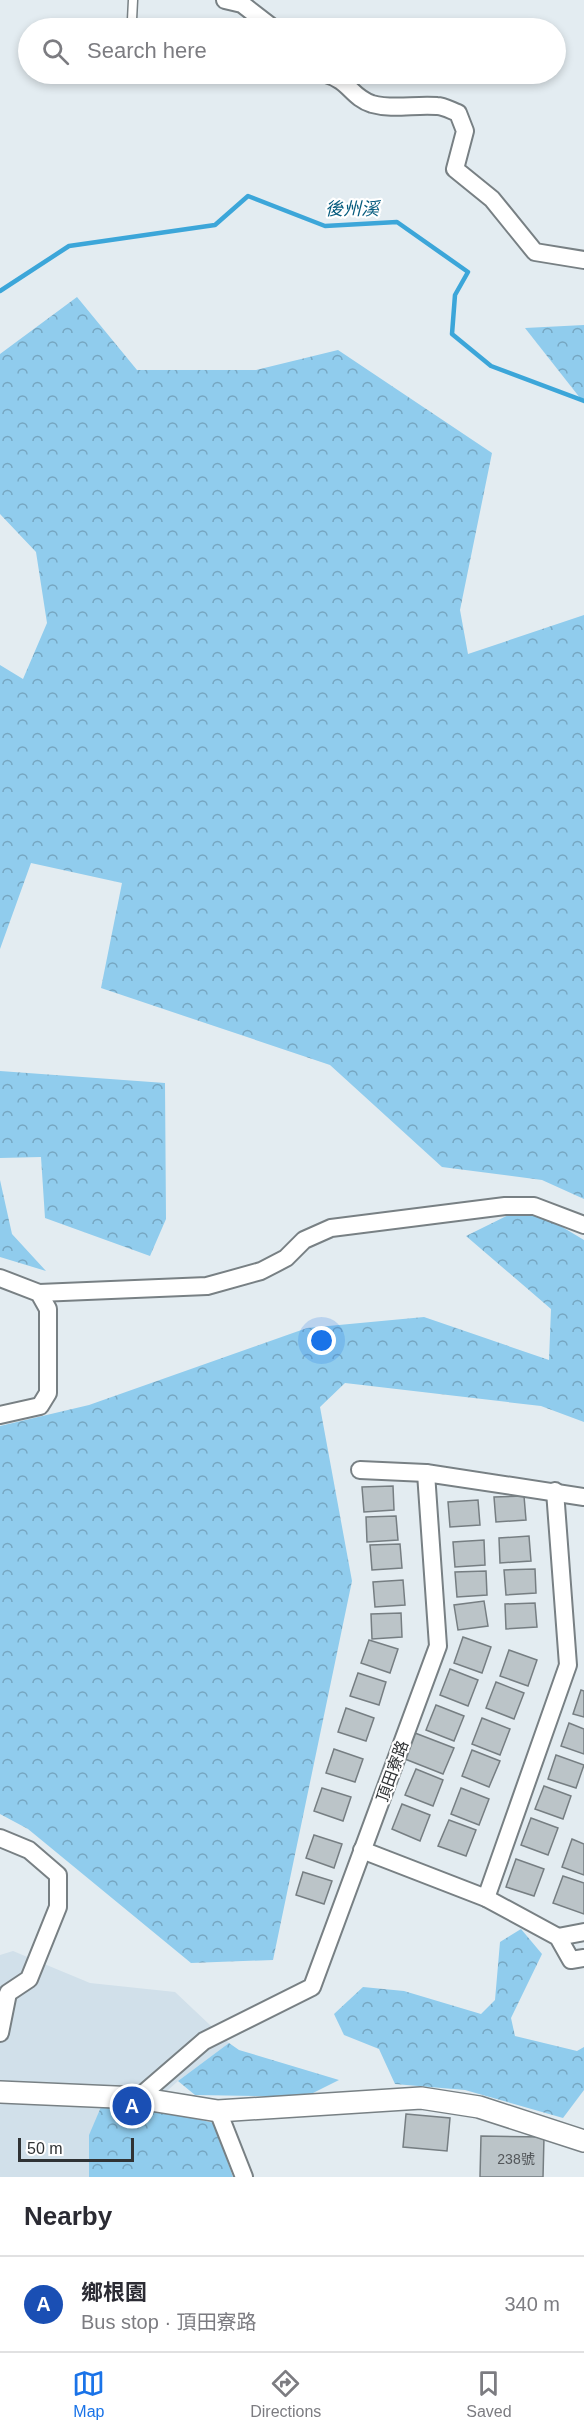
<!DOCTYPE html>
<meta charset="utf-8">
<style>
:root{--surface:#fff;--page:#f7f7f7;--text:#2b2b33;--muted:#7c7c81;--line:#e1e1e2;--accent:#1a73e8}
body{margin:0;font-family:Helvetica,"Noto Sans TC",sans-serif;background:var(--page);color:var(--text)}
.scale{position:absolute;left:18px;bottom:15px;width:116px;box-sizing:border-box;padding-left:6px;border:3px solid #303335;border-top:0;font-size:16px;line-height:21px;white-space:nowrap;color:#303335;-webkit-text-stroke:4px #fff;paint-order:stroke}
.you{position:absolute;left:322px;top:1341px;width:21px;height:21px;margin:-15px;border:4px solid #fff;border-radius:50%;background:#1a73e8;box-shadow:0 0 0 9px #1a73e833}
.badge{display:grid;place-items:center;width:39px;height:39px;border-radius:50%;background:var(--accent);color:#fff;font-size:20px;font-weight:700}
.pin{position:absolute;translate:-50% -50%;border:3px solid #fff;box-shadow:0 2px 6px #0006}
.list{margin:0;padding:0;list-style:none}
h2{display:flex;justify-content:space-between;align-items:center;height:78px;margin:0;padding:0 24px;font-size:26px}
h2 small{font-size:20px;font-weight:400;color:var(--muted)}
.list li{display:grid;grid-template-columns:39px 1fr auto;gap:18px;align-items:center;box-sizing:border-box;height:96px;padding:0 24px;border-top:2px solid var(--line)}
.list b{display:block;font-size:22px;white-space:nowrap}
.list p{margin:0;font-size:20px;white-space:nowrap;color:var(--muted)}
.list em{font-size:20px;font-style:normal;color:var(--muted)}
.icon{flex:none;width:33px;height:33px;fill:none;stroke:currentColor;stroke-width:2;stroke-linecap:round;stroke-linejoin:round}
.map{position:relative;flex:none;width:584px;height:2177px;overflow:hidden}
.search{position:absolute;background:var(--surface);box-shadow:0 3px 9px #0003;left:18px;right:18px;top:18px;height:66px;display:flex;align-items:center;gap:15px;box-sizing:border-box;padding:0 21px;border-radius:33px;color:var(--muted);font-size:22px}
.sheet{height:174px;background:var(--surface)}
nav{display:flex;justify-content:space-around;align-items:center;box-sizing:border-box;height:84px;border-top:2px solid var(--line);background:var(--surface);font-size:16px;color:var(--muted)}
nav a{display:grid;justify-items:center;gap:3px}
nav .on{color:var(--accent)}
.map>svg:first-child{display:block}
.built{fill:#d1e0ea}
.forest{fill:url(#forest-crowns)}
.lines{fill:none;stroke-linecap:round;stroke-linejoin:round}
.stream{stroke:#3ca6d9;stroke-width:4.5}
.building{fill:#bbc4c8;stroke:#767e82;stroke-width:1.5}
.service-casing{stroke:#788084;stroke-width:11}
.minor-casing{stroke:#788084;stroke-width:20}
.tertiary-casing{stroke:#788084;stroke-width:24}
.service{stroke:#fff;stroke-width:8}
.minor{stroke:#fff;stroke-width:16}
.tertiary{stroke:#fff;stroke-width:21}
.labels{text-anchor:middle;stroke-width:4.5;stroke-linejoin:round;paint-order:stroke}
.number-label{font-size:14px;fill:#53575a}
.street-label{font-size:16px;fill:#303335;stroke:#fff}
.water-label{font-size:18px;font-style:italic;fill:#075c7e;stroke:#fff}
</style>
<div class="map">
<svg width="584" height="2177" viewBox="0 0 584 2177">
<defs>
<pattern id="forest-crowns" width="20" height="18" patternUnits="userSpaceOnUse" patternTransform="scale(1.5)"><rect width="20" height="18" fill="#90cced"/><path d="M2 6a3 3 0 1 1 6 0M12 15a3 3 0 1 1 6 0" fill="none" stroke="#76a6c1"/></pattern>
</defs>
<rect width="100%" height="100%" fill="#e3ecf1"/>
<!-- built -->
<path class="built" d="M13,1951l77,32 85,9 54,51 -51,38 -30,27 -59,27v42h-89v-222z"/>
<!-- forest -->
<g class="forest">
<path d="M77,297l60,73h119l82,-20 154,103 -32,157 8,44 116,-39v584l-42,-19 -100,-13 -112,-102 -229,-77 21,-105 -91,-20 -31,86v-284l23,14 24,-56 -11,-71 -36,-38v-160z"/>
<path d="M584,325v78l-59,-75z"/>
<path d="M0,1071l165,12 1,136 -16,37 -105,-38 -4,-61 -41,1z"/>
<path d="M0,1180l12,54 34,37 -46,-14z"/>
<path d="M527,1206l57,34v182l-43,-16 -196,-23 -25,24 32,174 -79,379 -82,3 -163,-134 -28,-15v-388l89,-21 218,-77 117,-11 125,43 2,-51 -85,-73z"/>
<path d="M521,1929l21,25 -31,64 4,18 62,15 7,-4v43l-21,28 -98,-28 -70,-6 -16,-35 -35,-14 -10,-21 29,-27 41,4 77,23 14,-14 5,-58z"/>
<path d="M229,2043l10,7 100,30 -34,17 -110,-2 -17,-14z"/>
<path d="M101,2107l47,1 66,15 19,54h-144v-42z"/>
</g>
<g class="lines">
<!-- stream -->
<path class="stream" d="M0,291l69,-45 146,-21 33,-29 77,30 72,-4 71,50 -13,23 -3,39 39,32 93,35"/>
</g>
<!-- building -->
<g class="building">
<path d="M393,1486l1,24 -30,2 -2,-25z"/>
<path d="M524,1496l2,24 -30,2 -2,-25z"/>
<path d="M478,1500l2,25 -30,2 -2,-25z"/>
<path d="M396,1516l2,24 -31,2 -1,-25z"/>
<path d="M529,1536l2,25 -31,2 -1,-25z"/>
<path d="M484,1540l1,25 -30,2 -2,-25z"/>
<path d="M400,1544l2,24 -30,2 -2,-25z"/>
<path d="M535,1569l1,24 -30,2 -2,-25z"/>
<path d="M486,1571l1,24 -30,2 -2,-25z"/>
<path d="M403,1580l2,25 -30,2 -2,-25z"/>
<path d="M484,1601l4,25 -30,4 -4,-25z"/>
<path d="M535,1603l2,24 -31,2 -1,-25z"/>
<path d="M401,1613l1,24 -30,2 -1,-25z"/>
<path d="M463,1637l28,10 -9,26 -28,-10z"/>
<path d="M369,1640l29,9 -8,24 -29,-10z"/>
<path d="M509,1650l28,10 -9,26 -28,-10z"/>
<path d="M450,1669l28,11 -10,26 -28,-11z"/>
<path d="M358,1673l28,9 -7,23 -29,-9z"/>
<path d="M496,1682l28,11 -10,26 -28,-11z"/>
<path d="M581,1690l3,1v26l-11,-3z"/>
<path d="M436,1705l28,11 -10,25 -28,-11z"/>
<path d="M346,1708l28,10 -8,23 -28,-9z"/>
<path d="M482,1718l28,11 -10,26 -28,-11z"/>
<path d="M569,1723l15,6v25l-23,-8z"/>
<path d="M415,1733l39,15 -11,26 -38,-15z"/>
<path d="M334,1749l29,10 -8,23 -29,-9z"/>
<path d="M472,1750l28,11 -11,26 -27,-11z"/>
<path d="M556,1755l28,10 -8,23 -28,-9z"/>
<path d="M416,1769l27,11 -10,26 -28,-11z"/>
<path d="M544,1786l27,10 -8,23 -28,-10z"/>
<path d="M322,1788l29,9 -8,24 -29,-10z"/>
<path d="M461,1788l28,11 -10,26 -28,-11z"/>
<path d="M402,1804l28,11 -10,26 -28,-12z"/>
<path d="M531,1818l27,10 -10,27 -27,-10z"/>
<path d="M449,1820l27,10 -10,26 -28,-10z"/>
<path d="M314,1835l28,9 -8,24 -28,-10z"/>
<path d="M572,1839l12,5v31l-22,-8z"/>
<path d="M516,1859l28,10 -10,27 -28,-9z"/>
<path d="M303,1872l29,9 -8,23 -28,-9z"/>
<path d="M563,1876l21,7v31l-31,-11z"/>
<path d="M406,2114l44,4 -3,33 -44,-4z"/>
<path d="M481,2136l63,1 -1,40h-63z"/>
</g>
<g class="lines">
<defs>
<path id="service" d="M133,0l-1,20 4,8"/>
<g id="minor">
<path d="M225,0l17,4 31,24"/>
<path d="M326,74c24,7 25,23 46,30 21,6 43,0 65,2 7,0 15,5 21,7l7,18 -10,38 37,30 43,53 49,8"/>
<path d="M0,1278l39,15 9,16v84l-8,13 -40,9"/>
<path d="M39,1293l168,-7 54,-15 25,-13 18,-18 27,-12 174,-22h29l50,19"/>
<path d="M360,1470l66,3"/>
<path d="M0,1838l29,12 29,25v32l-29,72 -21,14 -8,40"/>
<path d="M362,1850l124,48 72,39 13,23 13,-2"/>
<path d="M486,1898l82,-233 -13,-174"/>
<path d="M558,1937l26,-5"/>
<path d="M138,2098l66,-57 108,-54 126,-341 -12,-173 158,24"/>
<path d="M218,2111l26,66"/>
</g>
<path id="tertiary" d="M0,2092l138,6 80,13 203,-13 58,9 105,34"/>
</defs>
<!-- service casing -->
<use href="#service" class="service-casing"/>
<!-- minor casing -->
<use href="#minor" class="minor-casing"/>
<!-- tertiary casing -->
<use href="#tertiary" class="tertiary-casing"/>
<!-- service -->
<use href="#service" class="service"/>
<!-- minor -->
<use href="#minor" class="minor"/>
<!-- tertiary -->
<use href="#tertiary" class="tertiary"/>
</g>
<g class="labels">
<!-- number labels -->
<g class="number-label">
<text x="516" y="2164">238號</text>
</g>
<!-- street labels -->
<g class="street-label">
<text transform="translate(392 1771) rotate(-70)" y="6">頂田寮路</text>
</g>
<!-- water labels -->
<g class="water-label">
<text x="352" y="215">後州溪</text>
</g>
</g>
</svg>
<div class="scale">50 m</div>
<div class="you"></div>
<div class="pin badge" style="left:132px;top:2106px;background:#1a4fb4">A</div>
<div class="search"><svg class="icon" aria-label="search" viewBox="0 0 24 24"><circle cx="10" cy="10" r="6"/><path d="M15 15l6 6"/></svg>Search here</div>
</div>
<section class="sheet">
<h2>Nearby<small></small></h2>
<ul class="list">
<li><span class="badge" style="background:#1a4fb4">A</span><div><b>鄉根園</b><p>Bus stop · 頂田寮路</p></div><em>340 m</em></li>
</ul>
</section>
<nav>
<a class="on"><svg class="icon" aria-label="map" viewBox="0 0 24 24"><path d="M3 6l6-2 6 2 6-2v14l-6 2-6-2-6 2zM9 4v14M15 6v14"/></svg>Map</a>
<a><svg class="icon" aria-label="directions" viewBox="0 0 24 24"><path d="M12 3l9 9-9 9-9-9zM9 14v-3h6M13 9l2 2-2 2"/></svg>Directions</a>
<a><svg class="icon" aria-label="saved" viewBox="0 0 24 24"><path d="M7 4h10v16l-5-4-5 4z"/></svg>Saved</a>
</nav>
